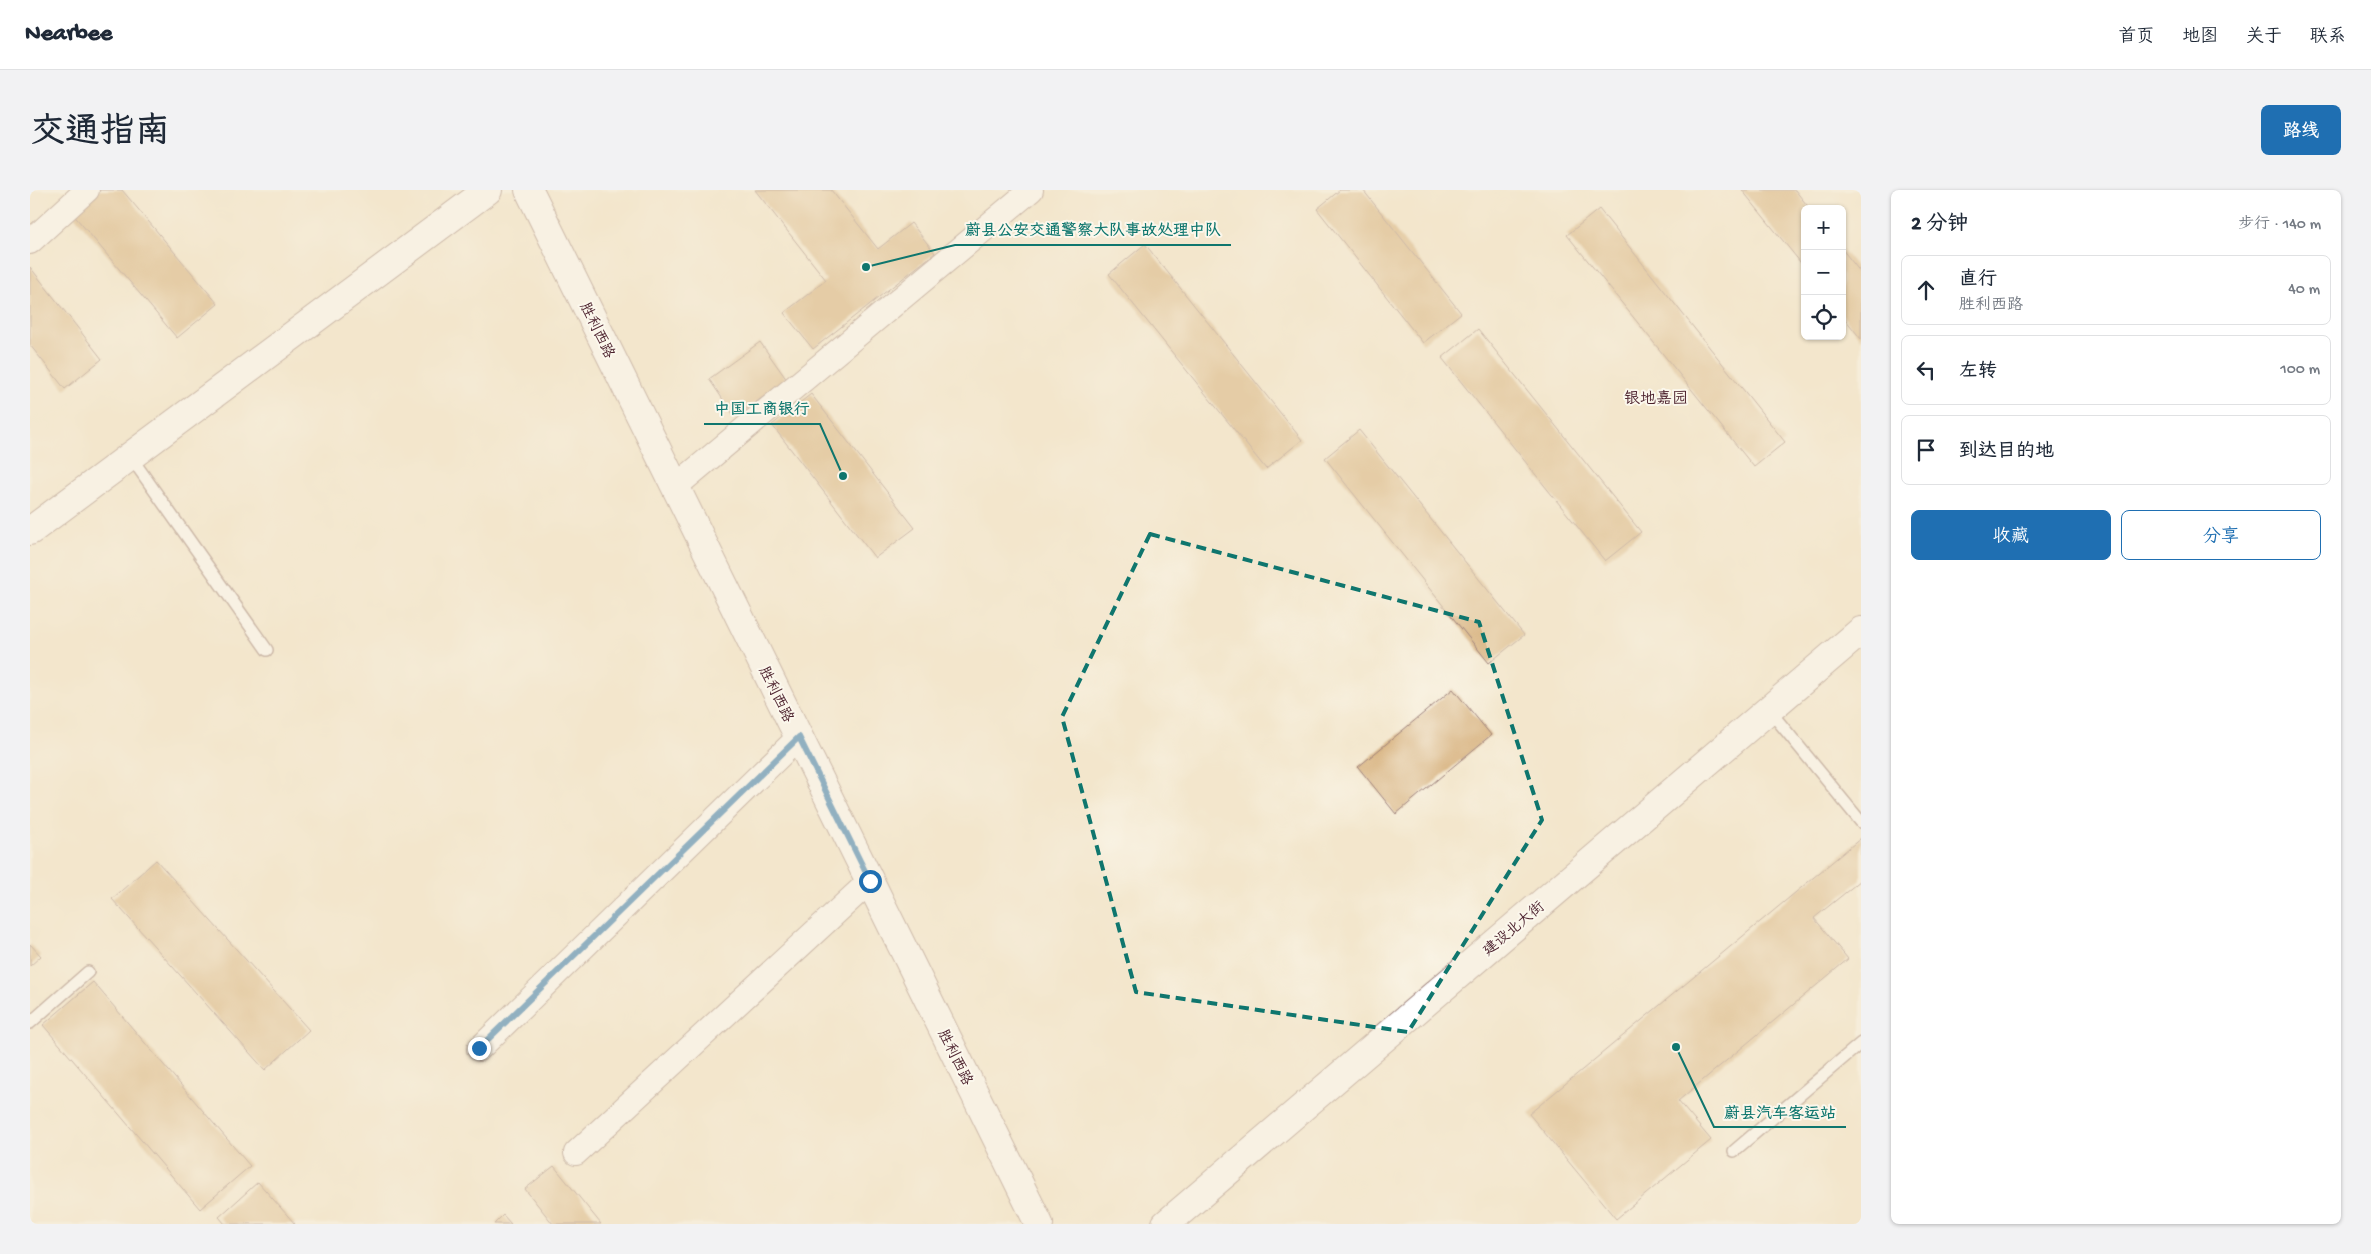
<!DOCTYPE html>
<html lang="zh">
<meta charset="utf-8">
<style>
:root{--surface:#fff;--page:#f2f2f3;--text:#1f2937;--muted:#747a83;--line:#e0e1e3;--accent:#1f6fb2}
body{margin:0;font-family:"Gochi Hand","LXGW WenKai TC",sans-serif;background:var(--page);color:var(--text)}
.controls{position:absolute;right:15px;top:15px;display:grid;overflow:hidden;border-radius:8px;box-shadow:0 1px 4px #0004}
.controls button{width:45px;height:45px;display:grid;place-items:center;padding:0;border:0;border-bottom:1px solid var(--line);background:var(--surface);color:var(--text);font:25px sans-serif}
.stop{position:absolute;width:15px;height:15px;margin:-11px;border:4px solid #1f6fb2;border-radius:50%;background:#fff}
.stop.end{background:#1f6fb2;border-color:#fff;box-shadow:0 1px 5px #0008}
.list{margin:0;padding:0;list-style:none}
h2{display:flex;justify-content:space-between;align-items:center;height:65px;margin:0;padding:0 20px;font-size:21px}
h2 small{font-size:16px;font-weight:400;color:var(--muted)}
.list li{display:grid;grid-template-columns:32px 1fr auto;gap:15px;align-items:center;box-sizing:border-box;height:70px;margin:0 10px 10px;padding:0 10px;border:1px solid var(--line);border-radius:8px}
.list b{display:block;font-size:19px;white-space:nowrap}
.list p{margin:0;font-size:16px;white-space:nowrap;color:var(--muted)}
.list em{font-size:16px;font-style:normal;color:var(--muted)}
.actions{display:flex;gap:10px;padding:15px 20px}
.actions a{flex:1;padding:11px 0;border:1px solid var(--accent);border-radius:8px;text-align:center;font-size:18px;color:var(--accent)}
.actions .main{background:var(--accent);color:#fff}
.icon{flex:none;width:28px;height:28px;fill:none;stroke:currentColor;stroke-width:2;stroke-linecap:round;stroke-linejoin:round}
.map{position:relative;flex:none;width:1831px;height:1034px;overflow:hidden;border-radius:8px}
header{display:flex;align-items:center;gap:30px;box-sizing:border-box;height:70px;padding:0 25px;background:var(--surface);border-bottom:1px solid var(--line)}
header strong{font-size:24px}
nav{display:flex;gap:28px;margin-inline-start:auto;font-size:18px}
.intro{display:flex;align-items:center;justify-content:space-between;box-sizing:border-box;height:120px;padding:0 30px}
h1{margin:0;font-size:35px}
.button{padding:12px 22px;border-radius:8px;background:var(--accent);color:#fff;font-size:18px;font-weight:700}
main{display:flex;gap:30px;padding:0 30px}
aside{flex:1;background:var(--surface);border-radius:8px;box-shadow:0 1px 4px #0004}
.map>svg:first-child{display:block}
.building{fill:#d5ae78}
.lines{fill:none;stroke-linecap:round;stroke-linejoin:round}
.service-casing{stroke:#9e827c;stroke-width:14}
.minor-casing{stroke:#9e827c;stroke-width:26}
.tertiary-casing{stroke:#9e827c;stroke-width:30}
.secondary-casing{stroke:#9e827c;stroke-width:30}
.service{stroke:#fff;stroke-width:11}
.minor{stroke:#fff;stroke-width:24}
.tertiary{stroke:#fff;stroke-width:28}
.secondary{stroke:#fff;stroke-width:28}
.route{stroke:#1f6fb2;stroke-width:6}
.marked{fill:none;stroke:#0f766e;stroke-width:4;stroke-dasharray:10 6;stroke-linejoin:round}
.labels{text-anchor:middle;stroke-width:4;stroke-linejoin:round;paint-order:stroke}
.street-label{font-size:15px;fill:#4a1f2b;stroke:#fbf7ec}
.neighbourhood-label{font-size:16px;fill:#4a1f2b;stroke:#fbf7ec}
.leader{fill:none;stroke:#0f766e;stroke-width:2}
.callout-dot{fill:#0f766e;stroke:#fbf7ec;stroke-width:2}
.callout-label{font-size:16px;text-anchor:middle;font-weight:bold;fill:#0f766e;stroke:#fbf7ec;stroke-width:4;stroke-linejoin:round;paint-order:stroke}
</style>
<header>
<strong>Nearbee</strong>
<nav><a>首页</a><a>地图</a><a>关于</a><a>联系</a></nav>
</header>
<div class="intro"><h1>交通指南</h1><a class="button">路线</a></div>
<main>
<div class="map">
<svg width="1831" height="1034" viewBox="0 0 1831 1034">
<rect width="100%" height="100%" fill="#fbf7ec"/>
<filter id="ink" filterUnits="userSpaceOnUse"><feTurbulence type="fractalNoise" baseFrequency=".02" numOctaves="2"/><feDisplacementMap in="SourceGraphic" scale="10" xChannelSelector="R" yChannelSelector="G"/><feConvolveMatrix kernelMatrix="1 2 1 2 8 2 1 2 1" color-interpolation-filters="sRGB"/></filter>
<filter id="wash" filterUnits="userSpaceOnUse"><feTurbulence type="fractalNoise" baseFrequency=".0096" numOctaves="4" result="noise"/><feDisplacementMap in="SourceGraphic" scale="20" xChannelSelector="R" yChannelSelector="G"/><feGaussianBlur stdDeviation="1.12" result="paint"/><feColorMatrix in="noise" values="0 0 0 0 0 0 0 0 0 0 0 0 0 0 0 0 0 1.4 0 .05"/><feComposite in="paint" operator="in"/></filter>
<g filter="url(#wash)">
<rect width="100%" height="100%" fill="#f3e6cc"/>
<g id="blocks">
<!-- building -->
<g class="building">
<path d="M70,0h22l96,114 -41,34 -105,-125z"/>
<path d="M725,0h76l47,59 33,-26 24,30 -122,96 -29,-36 42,-33z"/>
<path d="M1310,0h23l98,123 -38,30 -106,-134z"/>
<path d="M1712,0h53l15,19h-5v59z"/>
<path d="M1569,19l186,233 -31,25 -187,-232z"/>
<path d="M1115,54l157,196 -36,29 -157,-195z"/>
<path d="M1812,59l19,24v66l-19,-24z"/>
<path d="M0,77l72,92 -37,30 -35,-44z"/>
<path d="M1448,139l163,203 -36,29 -163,-203z"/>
<path d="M730,152l27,38 -52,37 -26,-38z"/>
<path d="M781,204l104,134 -40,30 -103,-133z"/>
<path d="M1329,240l165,205 -35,28 -164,-205z"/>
<path d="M1423,499l38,46 -95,79 -38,-47z"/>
<path d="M1831,648v42l-47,38 34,41 -170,142 33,39 -95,79 -87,-105z"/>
<path d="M126,670l153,170 -44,40 -153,-171z"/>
<path d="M0,754l11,12 -11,10z"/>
<path d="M63,792l157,184 -50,43 -157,-184z"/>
<path d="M524,976l47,58h-48l-28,-35z"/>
<path d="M228,992l37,42h-70l-6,-7z"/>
<path d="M473,1025l8,9h-17z"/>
</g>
</g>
</g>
<g filter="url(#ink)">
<use href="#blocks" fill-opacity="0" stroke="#9e827c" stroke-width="1"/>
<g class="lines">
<defs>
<g id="service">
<path d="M100,266l137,194"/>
<path d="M1739,520l92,112"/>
<path d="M0,833l58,-51"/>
<path d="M1704,961l127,-108"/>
</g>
<g id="minor">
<path d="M0,52l57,-52"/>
<path d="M645,297l356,-297"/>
<path d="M449,859l320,-312"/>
<path d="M546,963l294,-272"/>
</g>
<path id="tertiary" d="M0,341l458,-341"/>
<g id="secondary">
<path d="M499,0l510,1034"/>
<path d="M1136,1034l695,-593"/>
</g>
</defs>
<!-- service casing -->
<use href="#service" class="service-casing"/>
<!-- minor casing -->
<use href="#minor" class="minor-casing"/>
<!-- tertiary casing -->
<use href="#tertiary" class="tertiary-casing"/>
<!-- secondary casing -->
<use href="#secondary" class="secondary-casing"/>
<!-- service -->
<use href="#service" class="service"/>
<!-- minor -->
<use href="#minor" class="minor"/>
<!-- tertiary -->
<use href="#tertiary" class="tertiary"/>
<!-- secondary -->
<use href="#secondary" class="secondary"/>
</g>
</g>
<g class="lines" filter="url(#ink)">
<!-- route -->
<path class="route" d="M449,858l320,-311 71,144"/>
</g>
<!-- marked area -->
<path d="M0 0H1831V1034H0ZM1120,344l329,88 63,198 -134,212 -272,-40 -74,-275z" fill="#f3e6cc" fill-opacity=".55" fill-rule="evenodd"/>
<path class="marked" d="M1120,344l329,88 63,198 -134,212 -272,-40 -74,-275z"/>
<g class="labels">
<!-- street labels -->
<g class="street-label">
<text transform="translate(568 140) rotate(64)" y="5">胜利西路</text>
<text transform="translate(747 504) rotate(64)" y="5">胜利西路</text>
<text transform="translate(1483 738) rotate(-40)" y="5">建设北大街</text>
<text transform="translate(926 867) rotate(64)" y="5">胜利西路</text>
</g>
<!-- neighbourhood labels -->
<g class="neighbourhood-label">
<text x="1626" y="213">银地嘉园</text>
</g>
</g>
<!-- callouts -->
<path class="leader" d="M836 77L925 55H1201M813 286L790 234H674M1646 857L1684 937H1816"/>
<g class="callout-dot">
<circle cx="836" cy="77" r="5"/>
<circle cx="813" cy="286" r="5"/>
<circle cx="1646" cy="857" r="5"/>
</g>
<g class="callout-label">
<text x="1063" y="45">蔚县公安交通警察大队事故处理中队</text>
<text x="732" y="224">中国工商银行</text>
<text x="1750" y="928">蔚县汽车客运站</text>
</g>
</svg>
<div class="controls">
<button>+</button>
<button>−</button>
<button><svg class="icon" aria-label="locate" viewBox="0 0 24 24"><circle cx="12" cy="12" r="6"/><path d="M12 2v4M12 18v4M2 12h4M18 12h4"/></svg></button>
</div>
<div class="stop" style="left:840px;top:691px"></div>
<div class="stop end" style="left:449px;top:858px"></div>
</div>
<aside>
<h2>2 分钟<small>步行 · 140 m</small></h2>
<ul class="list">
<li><svg class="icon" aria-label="ahead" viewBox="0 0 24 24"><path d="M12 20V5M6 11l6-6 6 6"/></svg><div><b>直行</b><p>胜利西路</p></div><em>40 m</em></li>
<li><svg class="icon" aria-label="left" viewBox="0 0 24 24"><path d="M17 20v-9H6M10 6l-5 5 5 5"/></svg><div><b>左转</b></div><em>100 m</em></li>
<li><svg class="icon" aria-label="arrive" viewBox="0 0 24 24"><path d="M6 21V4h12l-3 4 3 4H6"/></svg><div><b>到达目的地</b></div></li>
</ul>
<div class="actions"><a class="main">收藏</a><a>分享</a></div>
</aside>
</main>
